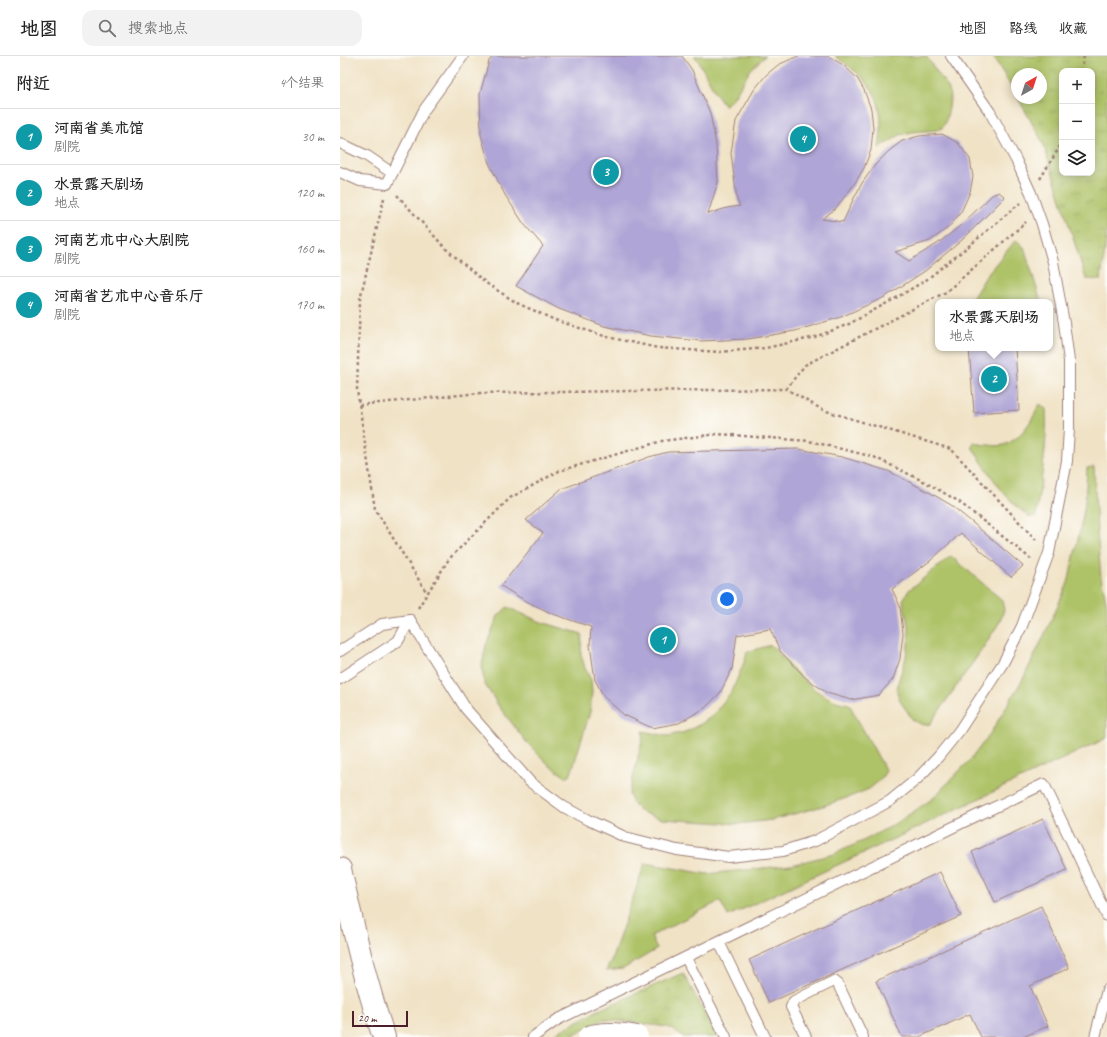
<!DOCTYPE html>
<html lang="zh">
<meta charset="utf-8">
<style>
:root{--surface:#fff;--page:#f2f2f2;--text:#222;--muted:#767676;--line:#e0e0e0;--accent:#ea580c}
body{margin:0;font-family:Caveat,"LXGW WenKai TC",sans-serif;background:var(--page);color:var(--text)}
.controls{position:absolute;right:12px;top:12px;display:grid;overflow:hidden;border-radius:8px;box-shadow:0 2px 10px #0003}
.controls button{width:36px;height:36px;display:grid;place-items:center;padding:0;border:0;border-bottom:1px solid var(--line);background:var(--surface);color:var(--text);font:20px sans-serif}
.compass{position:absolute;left:671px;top:12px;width:36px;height:36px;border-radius:50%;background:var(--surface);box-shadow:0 2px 10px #0003;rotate:39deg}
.scale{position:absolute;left:12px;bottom:10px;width:56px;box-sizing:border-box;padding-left:4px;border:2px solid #4a1f2b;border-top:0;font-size:11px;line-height:14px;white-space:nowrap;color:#4a1f2b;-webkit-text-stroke:3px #fdfcf7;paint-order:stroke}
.you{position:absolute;left:387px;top:543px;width:14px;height:14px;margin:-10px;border:3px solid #fff;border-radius:50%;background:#1a73e8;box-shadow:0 0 0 6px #1a73e833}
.badge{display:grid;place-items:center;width:26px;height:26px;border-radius:50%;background:var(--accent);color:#fff;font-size:13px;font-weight:700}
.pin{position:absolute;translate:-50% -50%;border:2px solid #fff;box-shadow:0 1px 4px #0006}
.popup{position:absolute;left:595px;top:243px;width:118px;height:52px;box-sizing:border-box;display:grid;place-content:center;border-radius:8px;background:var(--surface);filter:drop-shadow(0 1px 3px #0005);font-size:13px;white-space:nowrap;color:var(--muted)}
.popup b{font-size:15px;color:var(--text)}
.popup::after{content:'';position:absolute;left:50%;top:100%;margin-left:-8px;border:8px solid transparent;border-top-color:var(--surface)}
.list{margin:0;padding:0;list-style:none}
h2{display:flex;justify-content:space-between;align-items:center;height:52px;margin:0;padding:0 16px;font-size:17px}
h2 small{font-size:13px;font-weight:400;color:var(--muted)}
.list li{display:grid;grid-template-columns:26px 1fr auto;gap:12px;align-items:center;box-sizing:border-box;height:56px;padding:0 16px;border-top:1px solid var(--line)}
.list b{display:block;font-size:15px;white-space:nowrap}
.list p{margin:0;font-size:13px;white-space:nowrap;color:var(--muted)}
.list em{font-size:13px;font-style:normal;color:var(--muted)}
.icon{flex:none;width:22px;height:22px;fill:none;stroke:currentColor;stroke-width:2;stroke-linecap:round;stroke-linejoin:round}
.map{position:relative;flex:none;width:767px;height:981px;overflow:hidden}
header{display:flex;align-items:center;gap:24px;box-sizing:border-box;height:56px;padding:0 20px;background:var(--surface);border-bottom:1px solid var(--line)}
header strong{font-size:19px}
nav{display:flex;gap:22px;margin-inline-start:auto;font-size:14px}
.search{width:280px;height:36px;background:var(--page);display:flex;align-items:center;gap:10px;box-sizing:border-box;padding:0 14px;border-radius:12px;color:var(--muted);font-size:15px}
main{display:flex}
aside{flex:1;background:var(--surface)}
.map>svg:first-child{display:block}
.grass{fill:#aec267;stroke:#7c7049}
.park{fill:url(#park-tufts);stroke:#7c7049;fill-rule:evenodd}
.building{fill:#afa5d6}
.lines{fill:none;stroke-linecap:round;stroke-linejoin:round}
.lane-casing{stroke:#9d8078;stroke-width:12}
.secondary-casing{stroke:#9d8078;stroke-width:24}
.path{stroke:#9d8078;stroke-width:2.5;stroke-dasharray:3 3;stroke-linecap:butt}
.lane{stroke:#fff;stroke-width:10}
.secondary{stroke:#fff;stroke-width:22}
.secondary-bridge-casing{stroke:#9d8078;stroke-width:24;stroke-linecap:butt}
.secondary-bridge{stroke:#fff;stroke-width:22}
</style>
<header>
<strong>地图</strong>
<div class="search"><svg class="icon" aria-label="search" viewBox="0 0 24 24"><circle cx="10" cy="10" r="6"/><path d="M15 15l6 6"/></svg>搜索地点</div>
<nav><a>地图</a><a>路线</a><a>收藏</a></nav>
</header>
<main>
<aside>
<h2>附近<small>4个结果</small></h2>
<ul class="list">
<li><span class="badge" style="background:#0f9aa8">1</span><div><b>河南省美术馆</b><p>剧院</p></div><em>30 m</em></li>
<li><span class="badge" style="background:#0f9aa8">2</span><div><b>水景露天剧场</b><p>地点</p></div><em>120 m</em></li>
<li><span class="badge" style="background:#0f9aa8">3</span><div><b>河南艺术中心大剧院</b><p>剧院</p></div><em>160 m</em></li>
<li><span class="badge" style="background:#0f9aa8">4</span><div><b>河南省艺术中心音乐厅</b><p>剧院</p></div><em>170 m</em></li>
</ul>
</aside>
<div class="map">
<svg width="767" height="981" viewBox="0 0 767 981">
<defs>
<pattern id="park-tufts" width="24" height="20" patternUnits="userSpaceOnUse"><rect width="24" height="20" fill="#aec267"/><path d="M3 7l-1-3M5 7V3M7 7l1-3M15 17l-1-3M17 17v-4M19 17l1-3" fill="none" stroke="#97a65a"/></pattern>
</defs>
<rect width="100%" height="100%" fill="#fdfcf7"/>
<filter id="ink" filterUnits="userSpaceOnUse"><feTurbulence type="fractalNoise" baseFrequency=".025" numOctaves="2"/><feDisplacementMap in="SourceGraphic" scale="8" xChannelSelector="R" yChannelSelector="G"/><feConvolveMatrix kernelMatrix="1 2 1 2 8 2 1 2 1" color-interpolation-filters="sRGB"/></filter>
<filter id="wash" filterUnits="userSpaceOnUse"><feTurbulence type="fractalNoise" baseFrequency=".012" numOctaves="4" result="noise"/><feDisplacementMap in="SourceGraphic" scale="16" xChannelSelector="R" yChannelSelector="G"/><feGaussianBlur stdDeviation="0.9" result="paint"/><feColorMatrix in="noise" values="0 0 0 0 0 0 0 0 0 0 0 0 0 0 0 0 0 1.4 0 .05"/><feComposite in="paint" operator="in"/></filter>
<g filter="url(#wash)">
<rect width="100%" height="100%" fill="#f0e2c5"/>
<!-- grass -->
<g class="grass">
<path d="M354,0h71l-14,13 -18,29 -8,8 -10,-14 -17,-32z"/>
<path d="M495,0h91l23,33 1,9 -1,10 -3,12 -4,8 -4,2 -26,2 -12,3 -21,13c3,-21 4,-43 -9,-61 -8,-12 -23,-22 -35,-31z"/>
<path d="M676,184l8,7 17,55h-71l18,-29z"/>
<path d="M700,348l6,5c2,35 -5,72 -10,107l-6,1c-26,-18 -41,-44 -58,-70l2,-5c5,2 9,3 15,3 5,1 11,1 15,0 18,-6 29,-27 36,-41z"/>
<path d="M754,411l3,64 4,46 6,28v133l-222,105 -157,73 -8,-15 -69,35 6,13 -34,20 -17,2 5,-10 34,-98 62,11 84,-9 43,-11 33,-15 31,-17 34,-23 38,-39 20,-26 34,-57 17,-35 27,-59 12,-53 5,-27 2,-35z"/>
<path d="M611,500l51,44 2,10 -5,13 -18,28 -51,73 -7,1 -10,-5 -13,-19 -3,-9 1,-10 7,-21 3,-16 1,-15 -6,-30 6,-10z"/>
<path d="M167,551l34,15 41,12 -1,21 4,13 6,12 1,12 -2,20 -19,62 -5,3 -16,-11 -22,-22 -28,-36 -16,-25 -2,-18 4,-20 12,-29z"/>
<path d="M431,589c22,24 45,55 78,59l37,67 -6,9 -11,9 -17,7 -29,10 -51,14 -34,4 -76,-5 -21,-7 -8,-8 -4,-10 14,-57v-6l24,5 18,-4 16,-8 11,-8 20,-25 13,-31 2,-8z"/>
</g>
<!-- park -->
<g class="park">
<path d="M653,0h114v177l-6,47 -15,-1 -43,-136 -25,-45h23v-24h-24v23zM722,15h30v102h-30z"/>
<path d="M343,917l35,64h-35l-15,-10 -65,-8 -34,18h-20l45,-25z"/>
</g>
<g id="blocks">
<!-- building -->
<g class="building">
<path d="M153,0h189l10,14 18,43 6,32 2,37 -10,32 19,-6 13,-2 -3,-6 -6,-47 5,-32 18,-31 12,-15 12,-10 20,-9h30l15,9 14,13 7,12 7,19 2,19 -2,22 -7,18 -11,18 -18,23 -13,10 21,3 10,-22 9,-17 13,-18 14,-14 13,-10 17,-5 23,-2 16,9 12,16 3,18 -3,15 -9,20 -12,15 -19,14 -35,11 14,9 28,-17 23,-18 32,-31 7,-3 6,5 -43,43 -37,31 -40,26 -44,20 -46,14 -47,8 -48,2 -49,-5 -47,-10 -45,-17 -43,-23 27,-40 -19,-22 -19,-29 -16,-32 -8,-28 -1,-41 9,-33z"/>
<path d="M629,292h46l4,62 -45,3z"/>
<path d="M458,393l44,8 46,14 41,21 22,13 23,19 49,42 -12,11 -50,-44 -31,28 -38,28 8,17 3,27 -3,26 -7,20 -14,16 -28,5 -24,-7 -21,-15 -26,-27 -10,-22 -33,6 -5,34 -12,24 -15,15 -26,15 -27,5 -28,-13 -20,-18 -9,-17 -5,-35 1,-18 -38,-13 -29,-14 -23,-14 42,-53 -17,-13 35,-31 88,-32 19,-5z"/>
<path d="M703,763l24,51 -72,32 -23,-50z"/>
<path d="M600,816l21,44 -192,87 -20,-43z"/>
<path d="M701,850l28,62 -39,18 18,40 -25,11h-42l-11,-23 -51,23h-17l-26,-56z"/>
</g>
</g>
</g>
<g filter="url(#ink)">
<use href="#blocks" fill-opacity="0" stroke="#9d8078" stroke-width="1"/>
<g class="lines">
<defs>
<g id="lane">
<path d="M0,87l27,13 25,17"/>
<path d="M0,116l20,9 27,3 37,-74 39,-54"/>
<path d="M70,564l56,89 64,73 34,25 24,13 37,17 52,13 52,7 54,-6 32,-10 75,-40 27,-22 21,-22 21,-26 44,-68 19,-37 27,-73 18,-92 2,-32v-68l-5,-38 -11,-61 -11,-38 -11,-31 -15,-33 -26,-48 -39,-56"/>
<path d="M0,595l42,-27 28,-4"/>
<path d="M0,623l58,-38 12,-21"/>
<path d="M379,886l46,95"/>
<path d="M346,902l40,79"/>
<path d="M193,981l24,-17 419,-204 68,-32 63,132"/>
<path d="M466,981l-15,-30 3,-6 40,-20 4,3 25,53"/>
<path d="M755,981l12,-47"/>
</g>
<path id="secondary" d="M0,813c13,57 25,113 44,168"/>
</defs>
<!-- lane casing -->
<use href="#lane" class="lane-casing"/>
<!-- secondary casing -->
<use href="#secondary" class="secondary-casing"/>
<!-- path -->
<g class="path">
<path d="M741,15l3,-15"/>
<path d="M700,123l19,-31 3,-8"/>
<path d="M57,139l49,54 40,34 31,20 38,17 52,17 51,11 62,4 46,-4 49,-11 34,-13 47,-26 30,-18 44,-35 50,-42"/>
<path d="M44,142l-24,101 -3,91 18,119 52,84"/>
<path d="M446,333l19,-24 141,-73 80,-70"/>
<path d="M19,349l121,-12 306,-4 37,21 128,39 85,91"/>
<path d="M78,552l31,-49 61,-61 49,-27 103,-30 56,-7 91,7 65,16 51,25 33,19 73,58"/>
</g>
<!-- lane -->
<use href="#lane" class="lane"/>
<!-- secondary -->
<use href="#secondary" class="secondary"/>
<defs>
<path id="secondary-bridge" d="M249,981c13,-5 34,-3 48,0"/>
</defs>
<!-- secondary-bridge casing -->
<use href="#secondary-bridge" class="secondary-bridge-casing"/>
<!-- secondary-bridge -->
<use href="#secondary-bridge" class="secondary-bridge"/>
</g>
</g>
</svg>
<div class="controls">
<button>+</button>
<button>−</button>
<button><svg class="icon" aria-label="layers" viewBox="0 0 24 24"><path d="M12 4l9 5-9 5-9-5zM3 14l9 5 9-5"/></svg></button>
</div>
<svg class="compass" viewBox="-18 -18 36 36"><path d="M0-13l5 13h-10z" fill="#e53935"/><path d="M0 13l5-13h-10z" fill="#767676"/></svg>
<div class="scale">20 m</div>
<div class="you"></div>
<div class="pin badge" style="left:323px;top:584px;background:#0f9aa8">1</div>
<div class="pin badge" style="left:654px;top:323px;background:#0f9aa8">2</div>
<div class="popup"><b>水景露天剧场</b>地点</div>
<div class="pin badge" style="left:266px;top:116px;background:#0f9aa8">3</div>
<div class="pin badge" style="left:463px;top:83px;background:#0f9aa8">4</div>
</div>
</main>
